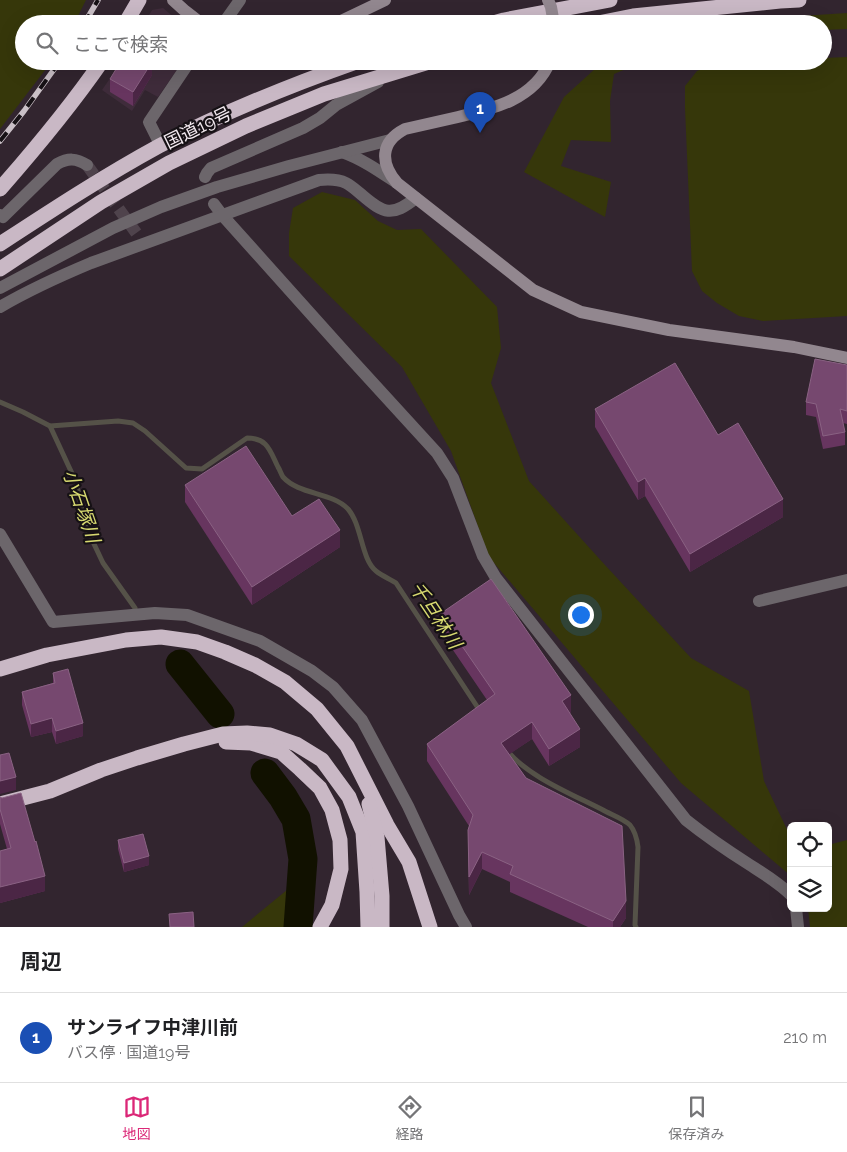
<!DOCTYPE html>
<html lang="ja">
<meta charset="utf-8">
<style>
:root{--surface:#fff;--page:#f6f6f6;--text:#202124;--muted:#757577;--line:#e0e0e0;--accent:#db2777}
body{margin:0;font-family:Raleway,"Noto Sans JP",sans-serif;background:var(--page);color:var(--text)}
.controls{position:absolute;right:15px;bottom:15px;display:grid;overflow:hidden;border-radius:8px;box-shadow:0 5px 20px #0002}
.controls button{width:45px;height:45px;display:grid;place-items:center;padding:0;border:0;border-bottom:1px solid var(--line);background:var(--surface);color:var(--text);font:25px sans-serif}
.you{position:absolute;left:580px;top:614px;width:18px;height:18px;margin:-12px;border:4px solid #fff;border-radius:50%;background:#1a73e8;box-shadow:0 0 0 8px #1a73e833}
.badge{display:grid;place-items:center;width:32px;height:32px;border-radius:50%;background:var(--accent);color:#fff;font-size:16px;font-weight:700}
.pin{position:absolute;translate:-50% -41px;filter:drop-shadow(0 1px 2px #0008)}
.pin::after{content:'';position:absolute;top:26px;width:18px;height:15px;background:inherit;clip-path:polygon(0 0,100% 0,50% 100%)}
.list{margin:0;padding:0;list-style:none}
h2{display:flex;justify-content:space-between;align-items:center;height:65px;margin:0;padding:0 20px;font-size:21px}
h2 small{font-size:16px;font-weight:400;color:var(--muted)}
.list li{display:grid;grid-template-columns:32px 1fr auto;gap:15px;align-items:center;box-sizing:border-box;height:90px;padding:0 20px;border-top:1px solid var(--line)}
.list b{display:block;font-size:19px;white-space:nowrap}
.list p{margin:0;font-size:16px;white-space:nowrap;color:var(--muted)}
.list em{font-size:16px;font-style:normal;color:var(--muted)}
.icon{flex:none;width:28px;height:28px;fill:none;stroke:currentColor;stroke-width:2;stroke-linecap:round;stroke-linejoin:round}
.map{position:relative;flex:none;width:847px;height:927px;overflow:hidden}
.search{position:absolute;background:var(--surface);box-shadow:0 5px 20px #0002;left:15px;right:15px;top:15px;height:55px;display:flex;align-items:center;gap:12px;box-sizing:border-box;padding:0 18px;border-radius:28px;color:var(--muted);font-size:19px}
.sheet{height:155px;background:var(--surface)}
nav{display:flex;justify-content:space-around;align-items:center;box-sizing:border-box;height:70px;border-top:1px solid var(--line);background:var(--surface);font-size:14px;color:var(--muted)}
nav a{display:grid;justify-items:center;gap:2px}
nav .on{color:var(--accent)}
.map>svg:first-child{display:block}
.built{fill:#3f2c3b}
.green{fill:#36370a}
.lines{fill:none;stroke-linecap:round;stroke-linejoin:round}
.stream{stroke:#555248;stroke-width:5}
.river{stroke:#110;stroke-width:29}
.street-tunnel{stroke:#4f434c;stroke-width:12;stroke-dasharray:12 6;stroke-linecap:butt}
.street{stroke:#6c666b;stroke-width:12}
.secondary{stroke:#92878f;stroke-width:12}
.highway{stroke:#c9b8c5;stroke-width:15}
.rail-casing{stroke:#cac0c7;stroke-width:5.5}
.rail{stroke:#161115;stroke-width:4;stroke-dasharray:11;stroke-linecap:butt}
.secondary-bridge{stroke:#92878f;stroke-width:12}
.wall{fill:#67355f}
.shaded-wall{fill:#4b2645}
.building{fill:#76486f;stroke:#8a6283}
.labels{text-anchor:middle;stroke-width:4.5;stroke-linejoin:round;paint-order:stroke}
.street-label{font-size:18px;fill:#f4ebf1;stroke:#161115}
.water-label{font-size:19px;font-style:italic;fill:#d7d970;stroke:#161115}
</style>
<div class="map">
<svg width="847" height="927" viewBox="0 0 847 927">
<rect width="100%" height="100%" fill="#32252f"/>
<!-- built -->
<g class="built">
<path d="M163,8l19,16h-38l8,-14z"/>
<path d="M122,61h61l-25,36 -13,-7 -13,21 -30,-21z"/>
</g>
<!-- green -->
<g class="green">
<path d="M0,0h86l-12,24h-50v37h28l-52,68z"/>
<path d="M847,13v16l-24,1v-6h-102l34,-5z"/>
<path d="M847,57v259l-84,5 -24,-5 -22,-13 -15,-12 -10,-20 -7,-163v-22l12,-15 22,-8 35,-2h69v-3z"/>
<path d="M595,61h50l-31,13 -4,27 1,41 -40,-2 -10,26 50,16 -6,35 -81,-45 40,-75 32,-29z"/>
<path d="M322,192l33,8 23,21 19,9 24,-1 76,78 4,41 -10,35 38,98 76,84 86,93 58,33 15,90 27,57v38l-110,-93 -192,-226 -38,-106 -49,-84 -113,-111v-23l4,-25z"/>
<path d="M847,840v87h-37l-2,-19h20v-63z"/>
<path d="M293,885l-3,42h-48z"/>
</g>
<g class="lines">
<!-- stream -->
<g class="stream">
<path d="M0,402l23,10 27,14 68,-5 15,2 12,8 41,37 16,1 45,-31c21,0 23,13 31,29 2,3 3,7 5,10 16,18 49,15 65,32 14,16 13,50 28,62 6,5 14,8 20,12l84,128"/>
<path d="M50,426l26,56 10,45 17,36 32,45"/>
<path d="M506,749c20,27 68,46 97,61 7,4 21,9 27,15 5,6 7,14 8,22l-3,78 1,2"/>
</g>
<!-- river -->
<g class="river">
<path d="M180,664l40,50"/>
<path d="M265,773l18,24 13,22 7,40 -5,68"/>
</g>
<!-- street-tunnel -->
<path class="street-tunnel" d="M87,165l50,69"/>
<!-- street -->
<g class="street">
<path d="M223,24l17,-24"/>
<path d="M161,146l-12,-24 41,-61"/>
<path d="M342,152c20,7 37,19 55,31"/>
<path d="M205,177l2,-4 4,-5 92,-40 17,-10 16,-13 42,-23"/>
<path d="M214,204l9,12 129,144 85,93 16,25 30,78 13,22 190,242c20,16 42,31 64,45 14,9 29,18 41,30"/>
<path d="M0,215l3,2 54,-53c11,-6 19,-6 30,1"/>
<path d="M0,288l113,-60 48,-21 56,-20 72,-21 101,-26"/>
<path d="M0,307c29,-17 60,-31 91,-44l228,-83c10,-1 19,-1 27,3 6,3 11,8 16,12 22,19 30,22 54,3"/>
<path d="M0,534l53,88 102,-9 32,2 73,26 52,30 21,16 29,33 46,86 51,109 7,12"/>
<path d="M759,601l88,-21"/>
<path d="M796,908l2,19"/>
</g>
<!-- secondary -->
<g class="secondary">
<path d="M173,0l11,10 18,14"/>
<path d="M335,24l50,-24"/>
<path d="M550,61c-15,38 -57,48 -92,56 -18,4 -36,8 -53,12 -25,13 -25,34 -8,54l136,107 48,22 88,18 125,17 53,11"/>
</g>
<!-- highway -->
<g class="highway">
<path d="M125,24l14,-24"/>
<path d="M490,24l14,-4 106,-20"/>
<path d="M593,24l40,-8 147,-15 19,-1"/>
<path d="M0,189c36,-41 71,-83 102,-128"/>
<path d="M0,244c52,-34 104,-68 159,-98 64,-34 132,-61 200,-85"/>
<path d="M0,269l101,-67 68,-39 77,-37 78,-32 108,-33"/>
<path d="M0,669l47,-14 79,-15 35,-3 36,5 28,10 30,13 30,17 32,27 30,37 40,79 22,37 21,65"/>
<path d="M226,742l25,1 30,9 19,17 20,19 12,22 8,30 1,29 -9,36 -12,22"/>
<path d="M0,804l50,-13 51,-21 36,-12 47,-14 39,-10 24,-1 23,2 26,9 26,16 27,37 14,35 4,60 1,35"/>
<path d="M369,804l8,33 5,59v31"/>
</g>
<defs>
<g id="rail">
<path d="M84,24l14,-24"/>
<path d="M0,141l24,-30 36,-50"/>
</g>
</defs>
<!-- rail casing -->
<use href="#rail" class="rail-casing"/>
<!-- rail -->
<use href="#rail" class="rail"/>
<!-- secondary-bridge -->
<path class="secondary-bridge" d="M548,0l3,7 3,17"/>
</g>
<!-- wall -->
<g class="wall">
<path d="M152,75l-19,31 -23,-14v-13z"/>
<path d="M847,365v59l-4,-1 2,9v13l-22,4 -7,-32 -10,-2v-13z"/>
<path d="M595,409l123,26 65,82 -93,55 -45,-76 -7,4 -43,-73z"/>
<path d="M185,485l107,31 48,31 -88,58 -67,-103z"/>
<path d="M440,614l131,98 -1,1 10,34 -31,19 -17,-27 -23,15 117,164 -6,9h-32l-78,-35v-10l-28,-13 -13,26 -1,-48v-17l1,-4 -42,-65v-17l60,-44 -47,-69z"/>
<path d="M53,673l30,63 -27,8 -4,-12 -21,5 -9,-32v-13l31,-9z"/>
<path d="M0,797l45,94 -45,12v-52l7,-2 -7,-25z"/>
<path d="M118,840l31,25 -25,7 -6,-23z"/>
</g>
<!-- shaded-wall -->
<g class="shaded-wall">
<path d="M152,62v13l-19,31v-14z"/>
<path d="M645,478v18l-7,4v-18z"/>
<path d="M783,499v18l-93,55v-18z"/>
<path d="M340,530v17l-88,58v-18z"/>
<path d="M571,695v17l-9,6v-17z"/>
<path d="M52,718v14l-21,5v-13z"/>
<path d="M532,722v17l-31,21v-17z"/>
<path d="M83,723v13l-27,8v-13z"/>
<path d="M580,729v18l-31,19v-17z"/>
<path d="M16,777v13l-16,4v-13z"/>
<path d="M482,852v17l-13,26v-18z"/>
<path d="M149,856v9l-25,7v-9z"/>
<path d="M45,876v15l-45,12v-16z"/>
<path d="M626,901v17l-6,9h-7v-6z"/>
</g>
<!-- building -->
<g class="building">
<path d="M121,61l31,1 -19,30 -23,-13z"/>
<path d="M815,359l32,6v46l-7,-2 5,23 -22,4 -7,-32 -10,-2z"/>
<path d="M675,363l43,72 20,-12 45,76 -93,55 -45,-76 -7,4 -43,-73z"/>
<path d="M246,446l46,70 27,-17 21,31 -88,57 -67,-102z"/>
<path d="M491,579l80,116 -9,6 18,28 -31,20 -17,-27 -31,21 25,35 96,48 4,75 -13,20 -103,-47 3,-8 -31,-14 -13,25 -1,-47 5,-15 -46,-71 68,-50 -55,-80z"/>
<path d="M68,669l15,54 -27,8 -4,-13 -21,6 -9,-32 33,-9 -2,-10z"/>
<path d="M9,753l7,24 -16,4v-26z"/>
<path d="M21,793l14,49 1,-1 9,35 -45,11v-36l11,-3 -11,-39v-12l2,1z"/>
<path d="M143,834l6,22 -25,7 -6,-23z"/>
<path d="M193,912l1,15h-24l-1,-13z"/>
</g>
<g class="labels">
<!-- street labels -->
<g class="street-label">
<text transform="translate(198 128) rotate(-26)" y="6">国道19号</text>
</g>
<!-- water labels -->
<g class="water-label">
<text transform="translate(82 506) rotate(71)" y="7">小石塚川</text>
<text transform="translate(436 615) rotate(56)" y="7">千旦林川</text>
</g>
</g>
</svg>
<div class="controls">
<button><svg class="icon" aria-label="locate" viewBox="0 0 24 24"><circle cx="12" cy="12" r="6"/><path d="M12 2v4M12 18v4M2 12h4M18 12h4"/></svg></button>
<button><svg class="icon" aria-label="layers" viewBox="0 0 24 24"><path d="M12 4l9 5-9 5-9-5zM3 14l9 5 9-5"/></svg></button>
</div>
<div class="you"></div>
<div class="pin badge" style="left:480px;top:133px;background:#1a4fb4">1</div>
<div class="search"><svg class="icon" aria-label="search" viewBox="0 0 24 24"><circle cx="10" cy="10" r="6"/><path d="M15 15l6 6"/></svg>ここで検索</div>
</div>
<section class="sheet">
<h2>周辺<small></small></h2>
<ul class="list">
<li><span class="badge" style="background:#1a4fb4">1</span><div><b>サンライフ中津川前</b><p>バス停 · 国道19号</p></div><em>210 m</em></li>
</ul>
</section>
<nav>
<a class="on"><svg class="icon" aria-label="map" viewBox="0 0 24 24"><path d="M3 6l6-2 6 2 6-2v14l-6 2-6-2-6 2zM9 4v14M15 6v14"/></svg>地図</a>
<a><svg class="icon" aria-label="directions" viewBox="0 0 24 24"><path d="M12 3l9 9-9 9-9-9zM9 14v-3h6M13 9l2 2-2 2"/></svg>経路</a>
<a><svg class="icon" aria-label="saved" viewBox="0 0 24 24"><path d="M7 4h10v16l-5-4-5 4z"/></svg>保存済み</a>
</nav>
